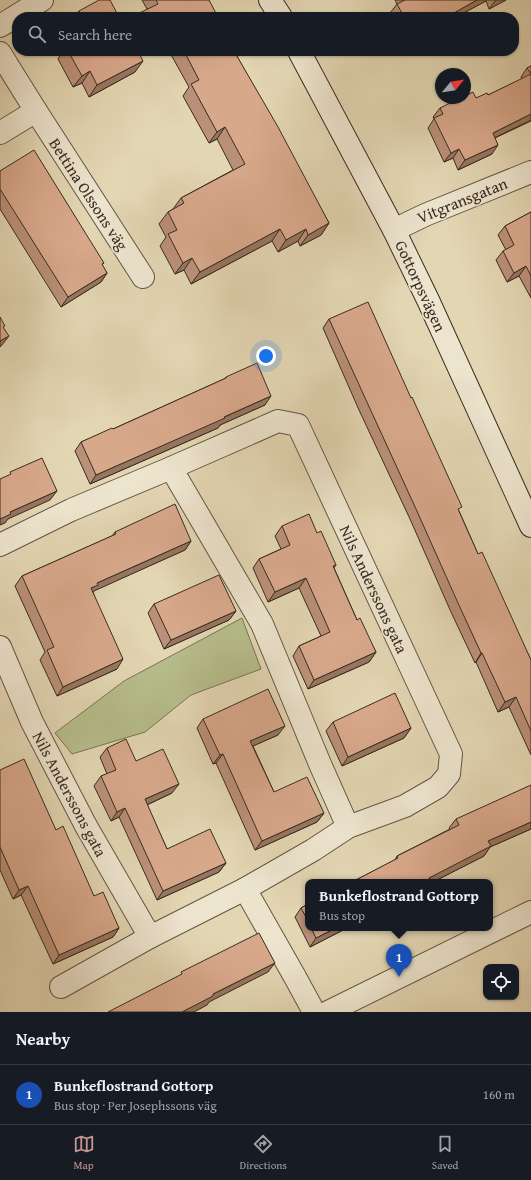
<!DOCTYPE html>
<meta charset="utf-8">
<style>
:root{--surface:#171b24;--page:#242831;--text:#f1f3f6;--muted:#9ea1a6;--line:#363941;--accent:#c59692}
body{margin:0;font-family:"Gentium Book Plus",serif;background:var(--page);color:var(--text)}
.controls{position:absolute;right:12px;bottom:12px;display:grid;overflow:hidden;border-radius:8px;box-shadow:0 1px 3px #0004}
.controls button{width:36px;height:36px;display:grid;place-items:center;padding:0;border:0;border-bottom:1px solid var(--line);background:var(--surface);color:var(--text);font:20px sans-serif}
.compass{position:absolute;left:435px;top:68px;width:36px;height:36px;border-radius:50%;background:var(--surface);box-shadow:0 1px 3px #0004;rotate:60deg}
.you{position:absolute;left:266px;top:356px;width:14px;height:14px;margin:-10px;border:3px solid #fff;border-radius:50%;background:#1a73e8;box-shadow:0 0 0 6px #1a73e833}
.badge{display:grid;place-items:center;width:26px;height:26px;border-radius:50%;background:var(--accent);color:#fff;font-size:13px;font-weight:700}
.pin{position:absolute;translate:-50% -33px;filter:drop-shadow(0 1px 2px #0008)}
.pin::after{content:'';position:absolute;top:21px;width:14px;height:12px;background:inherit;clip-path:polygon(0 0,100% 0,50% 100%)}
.popup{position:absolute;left:305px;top:879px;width:188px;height:52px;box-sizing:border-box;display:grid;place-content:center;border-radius:8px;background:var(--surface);filter:drop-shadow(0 1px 3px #0005);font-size:13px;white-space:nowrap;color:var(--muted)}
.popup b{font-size:15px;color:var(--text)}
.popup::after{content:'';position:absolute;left:50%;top:100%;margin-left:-8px;border:8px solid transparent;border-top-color:var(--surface)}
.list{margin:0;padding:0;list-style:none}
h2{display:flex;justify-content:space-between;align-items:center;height:52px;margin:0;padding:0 16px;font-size:17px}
h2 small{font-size:13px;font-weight:400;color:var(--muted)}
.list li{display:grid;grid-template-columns:26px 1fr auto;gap:12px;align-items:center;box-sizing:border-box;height:60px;padding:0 16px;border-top:1px solid var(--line)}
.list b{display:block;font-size:15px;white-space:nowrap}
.list p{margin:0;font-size:13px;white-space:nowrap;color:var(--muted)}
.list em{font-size:13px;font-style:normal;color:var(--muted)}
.icon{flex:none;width:22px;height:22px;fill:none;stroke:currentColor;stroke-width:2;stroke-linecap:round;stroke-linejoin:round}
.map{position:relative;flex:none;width:531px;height:1012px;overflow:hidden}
.search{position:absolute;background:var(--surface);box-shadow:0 1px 3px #0004;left:12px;right:12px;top:12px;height:44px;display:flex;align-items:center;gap:10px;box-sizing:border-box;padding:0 14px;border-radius:16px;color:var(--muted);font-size:15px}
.sheet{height:112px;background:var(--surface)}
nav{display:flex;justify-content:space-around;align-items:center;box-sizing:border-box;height:56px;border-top:1px solid var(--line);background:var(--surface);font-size:11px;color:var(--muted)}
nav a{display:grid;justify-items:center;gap:2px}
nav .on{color:var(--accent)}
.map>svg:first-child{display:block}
.green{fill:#b6bd8b;stroke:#787456}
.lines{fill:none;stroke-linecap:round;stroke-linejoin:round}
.street-casing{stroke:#645645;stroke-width:24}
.secondary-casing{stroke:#392c20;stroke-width:24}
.street{stroke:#ede4ce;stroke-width:22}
.secondary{stroke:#ede4ce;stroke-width:22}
.wall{fill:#ba9078;stroke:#392c20}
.shaded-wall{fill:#977661;stroke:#392c20}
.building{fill:#d8a88b;stroke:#392c20}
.labels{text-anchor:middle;stroke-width:3.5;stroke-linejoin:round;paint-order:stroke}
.street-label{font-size:16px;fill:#392c20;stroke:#ede4ce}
</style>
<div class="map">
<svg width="531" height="1012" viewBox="0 0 531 1012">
<rect width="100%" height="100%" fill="#e3d6b3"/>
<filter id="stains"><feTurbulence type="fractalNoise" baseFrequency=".005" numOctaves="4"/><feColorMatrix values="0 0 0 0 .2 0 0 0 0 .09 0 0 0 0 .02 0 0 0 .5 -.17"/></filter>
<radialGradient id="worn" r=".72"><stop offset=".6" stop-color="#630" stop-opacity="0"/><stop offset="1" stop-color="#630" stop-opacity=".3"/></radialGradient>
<!-- green -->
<path class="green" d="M242,618l19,51 -70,26 -46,37 -73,22 -17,-21 69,-52z"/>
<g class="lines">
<defs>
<g id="street">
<path d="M0,26l42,-26"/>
<path d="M0,53l36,58 -36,22"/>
<path d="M36,111l107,166"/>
<path d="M394,230l31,-15 106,-43"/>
<path d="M171,468l91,156 58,140 28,63"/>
<path d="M0,545l71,-35 100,-42 107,-47 20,4 153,329 -2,20 -11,13 -33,19 -57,21 -35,23 -68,39 -95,48 -64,-111 -54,-104 -32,-75"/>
<path d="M245,889l50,88 19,35"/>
<path d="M61,987l89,-50"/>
<path d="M328,1012l203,-100"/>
</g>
<g id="secondary">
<path d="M270,0l11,17"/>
<path d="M299,51l95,179 34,70 103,226"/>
</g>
</defs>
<!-- street casing -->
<use href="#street" class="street-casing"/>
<!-- secondary casing -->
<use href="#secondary" class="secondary-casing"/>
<!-- street -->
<use href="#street" class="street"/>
<!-- secondary -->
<use href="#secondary" class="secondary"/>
</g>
<!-- wall -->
<g class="wall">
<path d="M142,0h67l-62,9z"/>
<path d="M395,0h111l-17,9 -3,-8 -30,16h-63l-3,-4 7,-9z"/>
<path d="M79,11l40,6h-44z"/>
<path d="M63,51h84l-7,4 -5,17 -46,25 -7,-14 -9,4 -15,-28z"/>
<path d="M169,51h65l95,172 -8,12 -21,11 -2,-5 -20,11 -6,-11 -81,43 -7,-14 -9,4 -15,-28 6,-9 -7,-13 9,-12 5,-3 8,-11 52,-28 -16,-31 -8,4 -26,-47 6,-9z"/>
<path d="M531,66v55l-36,17 -3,16 -34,16 -5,-12 -9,4 -16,-34 6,-9 -1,-2 7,-9 48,-13 34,-16 -1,-2 6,-9z"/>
<path d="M0,171l104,92 -2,2 5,8 -6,9 -40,25 -61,-98z"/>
<path d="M531,212v86l-12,-22 -12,6 -11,-22 7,-9 3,-1 -8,-15 7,-9z"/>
<path d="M329,319l130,192 19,43 53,106v95l-22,-48 -11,5 -22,-50 -1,1 -24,-51 -41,-93 -51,-109 -36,-82z"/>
<path d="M226,377l39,28 -45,20 -2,3 -128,56 -15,-33 6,-9 32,-13 111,-50z"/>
<path d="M282,526l35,7 19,32 -2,3 23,52 19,32 -7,10 -61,27 -15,-33 6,-10 22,-10 -22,-48 -31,14 -15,-34 6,-9 22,-10 -6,-13z"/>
<path d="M115,532l76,9 -6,9 -91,40 -1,2 24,77 -60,27 -17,-36 5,-8 -30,-66 7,-10 90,-40z"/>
<path d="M154,604l82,7 -7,9 -65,29 -16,-36z"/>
<path d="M203,719l75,16 -25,11 21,46 50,21 -7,9 -62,28 -39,-87 -3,1 -16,-36z"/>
<path d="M333,722l78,6 -7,10 -62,28 -16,-35z"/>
<path d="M107,748l29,13 36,32 -25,12 20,44 59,14 -7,9 -62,28 -38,-83 -8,4 -17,-35 7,-10 6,-2 -7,-17z"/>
<path d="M0,770l56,60 38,66 25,32 -6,9 -60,27 -32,-69 -8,4 -13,-29z"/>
<path d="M456,819l75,10 -41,18 -6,9 -51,26h-81l43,-22 2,-4 53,-27 -1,-1z"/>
<path d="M308,904v24h39l-37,19 -15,-30 6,-9z"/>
</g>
<!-- shaded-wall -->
<g class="shaded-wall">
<path d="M477,0h9v1l-30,16h-7l3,-3z"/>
<path d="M496,0h10l-17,9z"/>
<path d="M135,51h12l-19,9z"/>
<path d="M143,61l-8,11 -46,25 8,-12z"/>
<path d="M90,71l-8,12 -9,4 9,-11z"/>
<path d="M531,114v6l-45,22 7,-9z"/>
<path d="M225,127l-8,12 -8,4 8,-11z"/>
<path d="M498,145l-6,9 -34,16 7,-10z"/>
<path d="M459,149l-6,9 -9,4 7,-9z"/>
<path d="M329,223l-8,12 -21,11 8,-11z"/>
<path d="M280,229l-8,12 -81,43 9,-12z"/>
<path d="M306,229l-8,12 -20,11 8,-12z"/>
<path d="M192,258l-8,12 -9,4 8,-11z"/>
<path d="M526,266l-7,10 -12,6 7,-9z"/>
<path d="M107,273l-6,9 -40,25 7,-10z"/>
<path d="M9,336l-7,9 -2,2v-6z"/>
<path d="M271,396l-6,9 -45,20 -2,3 -128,56 6,-9z"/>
<path d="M57,491l-7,9 -42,19 -3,4 -5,2v-6l10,-7z"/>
<path d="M191,541l-6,9 -91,41 -2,3 -1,-6 6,-5z"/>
<path d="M306,578l-7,10 -31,14 7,-10z"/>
<path d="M236,611l-7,9 -65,29 7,-9z"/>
<path d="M376,652l-7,10 -61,27 6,-9z"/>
<path d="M481,653h1l-6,9 -1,1z"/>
<path d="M123,659l-6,10 -60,27 6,-9z"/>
<path d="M516,697l-7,10 -11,5 7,-10z"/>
<path d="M285,726l-7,9 -34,15 6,-9z"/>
<path d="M411,728l-7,10 -62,28 6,-9z"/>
<path d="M223,754l-7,9 -3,1 7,-9z"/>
<path d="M179,784l-7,9 -34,16 7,-10z"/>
<path d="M125,808l-6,9 -8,4 6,-9z"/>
<path d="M324,813l-7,9 -62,28 7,-9z"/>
<path d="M531,822v7l-41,18 -6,9 -51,26h-7l3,-4 59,-37z"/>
<path d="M226,863l-7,9 -62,28 6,-9z"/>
<path d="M28,886l-7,9 -8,4 6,-9z"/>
<path d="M119,928l-6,9 -60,27 6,-9z"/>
<path d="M336,928h11l-37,19 6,-9z"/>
<path d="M275,963l-7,9 -59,30 -2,3 -13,7h-12l31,-18z"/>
</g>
<!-- building -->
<g class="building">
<path d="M99,0h11l9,17h-38l1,-1 -3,-5z"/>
<path d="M156,0h53l9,17h-87l27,-13z"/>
<path d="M405,0h72l-25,14 1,3h-49l-7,-13z"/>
<path d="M68,51h70l5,10 -46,24 -7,-14 -8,5z"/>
<path d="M184,51h50l44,76 51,96 -21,12 -2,-6 -20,11 -6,-11 -80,43 -8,-14 -9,5 -15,-29 9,-4 -9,-18 16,-9 -3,-5 64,-34 -20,-37 -8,5 -26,-48 8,-4z"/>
<path d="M531,66v48l-38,19 5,12 -33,15 -6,-11 -8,4 -17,-35 9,-4 -3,-6 20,-10h5v-2l8,-4 3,6 11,-5 1,2 43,-21 -4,-6z"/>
<path d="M34,150l70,113 -2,1 5,9 -39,24 -68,-108v-18z"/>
<path d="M531,212v64l-5,-10 -12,7 -11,-22 11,-6 -9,-19z"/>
<path d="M368,302l43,96 1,-1 50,110 -4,2 20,45 4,-2 49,108v71l-15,-34 -11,5 -23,-49h-1l-23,-50 -42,-94 -50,-109 -37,-81z"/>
<path d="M0,317l5,9 -2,1 6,9 -9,5z"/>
<path d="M257,363l14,33 -47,21 1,1 -129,57 -15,-33 31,-14 1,1 113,-51v-1z"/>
<path d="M42,458l15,33 -47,21 1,2 -11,5v-40l11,-5 -1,-2z"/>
<path d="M175,504l16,37 -94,42 1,2 -7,3 32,71 -60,28 -16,-37 7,-3 -32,-71 94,-42 -1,-2z"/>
<path d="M309,514l8,19 4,-2 15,34 -3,1 24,54 3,-2 16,34 -62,28 -15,-34 31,-14 -24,-54 -31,14 -16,-33 31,-14 -8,-19z"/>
<path d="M219,575l17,36 -65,29 -17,-36z"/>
<path d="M268,689l17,37 -35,15 24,51 33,-15 17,36 -62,28 -39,-87 -3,1 -17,-36z"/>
<path d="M395,693l16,35 -63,29 -15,-35z"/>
<path d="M126,739l10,22 27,-12 16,35 -34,15 22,50 43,-20 16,34 -63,28 -38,-83 -8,4 -16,-36 15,-6 -9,-22z"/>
<path d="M24,759l32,71 7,-4 31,70 9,-4 16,36 -60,27 -31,-69 -9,4 -19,-43v-77z"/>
<path d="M531,785v37l-43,19 3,5 -62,32v2l-3,2h-74l46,-24 -1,-2 62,-31 -3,-6z"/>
<path d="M308,904v17l-7,-13z"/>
<path d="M311,928h25l-20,10z"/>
<path d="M259,933l16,30 -62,31v2l-31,16h-74l74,-38 -1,-2z"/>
</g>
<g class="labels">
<!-- street labels -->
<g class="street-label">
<text transform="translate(89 194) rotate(57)" y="6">Bettina Olssons väg</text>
<text transform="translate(462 200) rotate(-22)" y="6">Vitgransgatan</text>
<text transform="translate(421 286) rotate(65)" y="6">Gottorpsvägen</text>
<text transform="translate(374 589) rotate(65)" y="6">Nils Anderssons gata</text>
<text transform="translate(70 794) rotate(62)" y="6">Nils Anderssons gata</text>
</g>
</g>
<rect width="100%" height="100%" filter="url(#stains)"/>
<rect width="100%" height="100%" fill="url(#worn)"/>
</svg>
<div class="controls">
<button><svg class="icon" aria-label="locate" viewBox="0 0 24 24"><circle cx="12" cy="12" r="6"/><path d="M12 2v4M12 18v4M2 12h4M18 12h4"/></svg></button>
</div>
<svg class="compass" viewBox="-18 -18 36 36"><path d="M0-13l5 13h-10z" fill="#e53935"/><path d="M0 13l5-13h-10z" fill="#9ea1a6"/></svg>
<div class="you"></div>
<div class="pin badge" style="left:399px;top:977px;background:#1a4fb4">1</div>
<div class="popup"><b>Bunkeflostrand Gottorp</b>Bus stop</div>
<div class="search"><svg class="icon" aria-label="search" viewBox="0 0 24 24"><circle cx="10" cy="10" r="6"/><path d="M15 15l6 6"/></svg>Search here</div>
</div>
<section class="sheet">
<h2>Nearby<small></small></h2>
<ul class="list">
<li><span class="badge" style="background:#1a4fb4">1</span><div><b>Bunkeflostrand Gottorp</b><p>Bus stop · Per Josephssons väg</p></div><em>160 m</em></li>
</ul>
</section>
<nav>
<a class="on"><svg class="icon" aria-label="map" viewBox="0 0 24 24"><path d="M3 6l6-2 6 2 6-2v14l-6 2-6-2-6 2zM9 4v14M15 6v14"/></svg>Map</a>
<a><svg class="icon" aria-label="directions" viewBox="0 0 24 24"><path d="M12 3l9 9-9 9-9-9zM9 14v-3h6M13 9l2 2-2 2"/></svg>Directions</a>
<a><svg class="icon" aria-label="saved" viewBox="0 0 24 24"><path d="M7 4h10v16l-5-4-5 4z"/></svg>Saved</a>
</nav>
